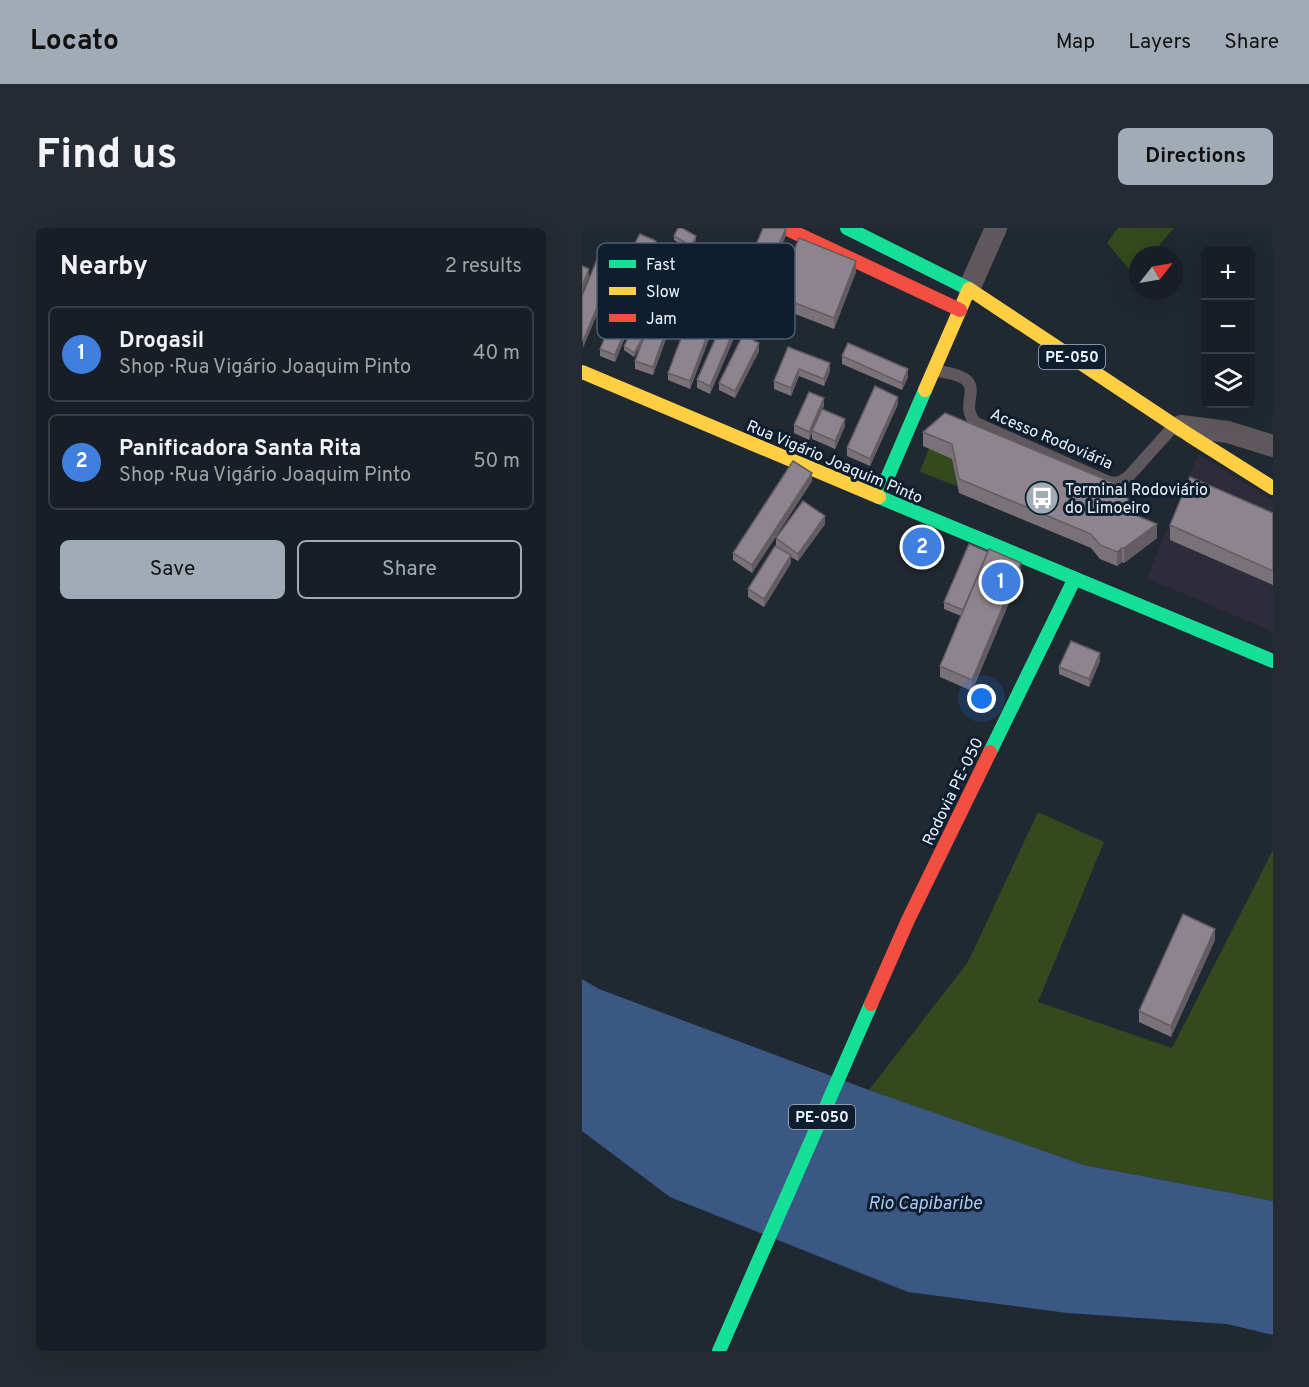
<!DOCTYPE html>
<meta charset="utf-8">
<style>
:root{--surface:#181e25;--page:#252b32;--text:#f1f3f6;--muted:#9fa2a7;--line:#363c42;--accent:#a1abb6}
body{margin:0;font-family:Overpass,sans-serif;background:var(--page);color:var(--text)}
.controls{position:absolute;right:18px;top:18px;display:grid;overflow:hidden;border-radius:9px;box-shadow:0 6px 24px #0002}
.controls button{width:54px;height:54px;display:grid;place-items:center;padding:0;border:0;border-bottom:2px solid var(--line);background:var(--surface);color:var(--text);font:30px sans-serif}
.compass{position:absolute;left:547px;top:18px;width:54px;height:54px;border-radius:50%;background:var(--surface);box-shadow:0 6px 24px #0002;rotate:59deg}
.you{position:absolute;left:400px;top:471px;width:21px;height:21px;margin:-15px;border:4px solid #fff;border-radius:50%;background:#1a73e8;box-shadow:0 0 0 9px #1a73e833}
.badge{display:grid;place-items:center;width:39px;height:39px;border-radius:50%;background:var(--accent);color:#fff;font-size:20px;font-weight:700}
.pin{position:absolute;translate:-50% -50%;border:3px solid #fff;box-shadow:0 2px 6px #0006}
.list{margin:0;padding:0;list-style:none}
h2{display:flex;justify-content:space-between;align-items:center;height:78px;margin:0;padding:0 24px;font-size:26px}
h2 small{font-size:20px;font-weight:400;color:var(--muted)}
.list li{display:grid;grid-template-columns:39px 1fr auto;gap:18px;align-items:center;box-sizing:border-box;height:96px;margin:0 12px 12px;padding:0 12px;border:2px solid var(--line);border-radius:9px}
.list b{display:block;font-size:22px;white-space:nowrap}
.list p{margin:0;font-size:20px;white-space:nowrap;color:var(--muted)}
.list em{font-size:20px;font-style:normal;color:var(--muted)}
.actions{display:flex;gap:12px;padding:18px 24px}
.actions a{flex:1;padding:14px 0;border:2px solid var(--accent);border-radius:9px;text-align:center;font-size:21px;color:var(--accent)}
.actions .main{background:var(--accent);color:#111}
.icon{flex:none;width:33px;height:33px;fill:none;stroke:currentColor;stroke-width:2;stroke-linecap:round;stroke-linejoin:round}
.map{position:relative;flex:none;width:691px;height:1123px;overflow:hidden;border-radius:9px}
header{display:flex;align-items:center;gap:36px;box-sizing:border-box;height:84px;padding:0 30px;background:var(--accent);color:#111}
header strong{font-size:28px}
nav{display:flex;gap:33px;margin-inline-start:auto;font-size:21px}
.intro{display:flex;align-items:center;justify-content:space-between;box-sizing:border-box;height:144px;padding:0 36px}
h1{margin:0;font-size:42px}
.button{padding:15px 27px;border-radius:9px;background:var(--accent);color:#111;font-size:21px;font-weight:700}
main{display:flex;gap:36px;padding:0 36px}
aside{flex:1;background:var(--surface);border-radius:9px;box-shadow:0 6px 24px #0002}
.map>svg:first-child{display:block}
.education{fill:#2e2b3a}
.green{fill:#344a1e}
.water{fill:#3a5883}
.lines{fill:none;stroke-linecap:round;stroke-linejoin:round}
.lane{stroke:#5e585c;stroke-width:12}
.street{stroke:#5e585c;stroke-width:22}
.fast{stroke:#16e098;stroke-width:14}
.slow{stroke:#ffcf43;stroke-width:14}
.jam{stroke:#f24e42;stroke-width:14}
.wall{fill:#797279}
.shaded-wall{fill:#635c63}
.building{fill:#8d848d;stroke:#635c63;stroke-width:1.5}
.labels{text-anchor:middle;stroke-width:6;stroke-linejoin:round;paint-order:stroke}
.shield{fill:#0e1e2f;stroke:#a6b2c0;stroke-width:1.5}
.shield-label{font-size:15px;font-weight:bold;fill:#e7f2fe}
.street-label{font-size:16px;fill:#e7f2fe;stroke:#0e1e2f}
.poi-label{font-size:16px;fill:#e7f2fe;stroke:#0e1e2f;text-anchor:start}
.water-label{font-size:18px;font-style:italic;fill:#adcaf5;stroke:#0e1e2f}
.key{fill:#0e1e2f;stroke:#4f5e6d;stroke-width:1.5}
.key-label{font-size:16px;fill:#e7f2fe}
</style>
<header>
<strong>Locato</strong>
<nav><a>Map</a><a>Layers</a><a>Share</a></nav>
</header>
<div class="intro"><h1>Find us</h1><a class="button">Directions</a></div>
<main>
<aside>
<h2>Nearby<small>2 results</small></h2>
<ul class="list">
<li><span class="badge" style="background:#3f7fe0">1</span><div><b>Drogasil</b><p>Shop · Rua Vigário Joaquim Pinto</p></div><em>40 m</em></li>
<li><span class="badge" style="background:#3f7fe0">2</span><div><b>Panificadora Santa Rita</b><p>Shop · Rua Vigário Joaquim Pinto</p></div><em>50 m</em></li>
</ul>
<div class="actions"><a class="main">Save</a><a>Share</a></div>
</aside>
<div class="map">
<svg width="691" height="1123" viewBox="0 0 691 1123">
<rect width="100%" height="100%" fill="#202831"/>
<!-- education -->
<path class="education" d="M616,226l75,46v132l-126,-54z"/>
<!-- green -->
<g class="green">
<path d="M536,0h56l-23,27h-13v15l-4,5 -27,-32z"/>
<path d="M347,220l23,11 5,27 -37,-14z"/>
<path d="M456,584l66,30 -66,160 134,46 101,-198v351l-189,-36 -215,-75 99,-128z"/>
</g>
<!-- water -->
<path class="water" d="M0,751l17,10 270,101 215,75 189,36v134l-46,-11 -160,-11 -159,-21 -238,-95 -88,-66z"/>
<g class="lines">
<!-- lane -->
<path class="lane" d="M355,143c60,8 17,30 39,52l135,60 9,-1 8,-5 45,-50"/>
<!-- street -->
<g class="street">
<path d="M387,61l27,-61"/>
<path d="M599,198l47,6 45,14"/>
</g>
<!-- fast -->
<g class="fast">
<path d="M265,0l122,61"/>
<path d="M343,162l-46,107 394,164"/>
<path d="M408,524l84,-172"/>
<path d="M137,1123l152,-347"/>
</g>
<!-- slow -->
<g class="slow">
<path d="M0,144l297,125"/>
<path d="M343,162l44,-101 220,146 84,53"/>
</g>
<!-- jam -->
<g class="jam">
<path d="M203,0l175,82"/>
<path d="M289,776l37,-84 82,-168"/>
</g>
</g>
<!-- wall -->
<g class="wall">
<path d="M204,7l-23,54 -19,-8v-7z"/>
<path d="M92,8l22,4 -5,10 -17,-10z"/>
<path d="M74,17l-6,14 -17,-8v-4z"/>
<path d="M274,44l-22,57 -57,-22v-11z"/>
<path d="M124,60l17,14 -33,87 -22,-9v-7l19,-51 -10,-4v-8z"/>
<path d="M97,70l-7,19v5l-19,53 -18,-6v-8l6,-17 -7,13 -10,-7v-4l25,-22 12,-14z"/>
<path d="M53,85l-20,49 -15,-6v-7z"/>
<path d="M160,91l-32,75 -13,-6v-8z"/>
<path d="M206,119l42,24 -6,15 -25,-10 -8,20 -17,-7v-8z"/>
<path d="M177,123l-24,47 -16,-8v-7z"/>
<path d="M260,128l66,21 -6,13 -60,-26z"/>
<path d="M316,176l-28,62 -23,-10v-8z"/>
<path d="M242,178l-2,3 23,17 -10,23 -23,-10v-6l-3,7 -15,-7v-8z"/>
<path d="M341,204l207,81 27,25 -33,25 -2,-1 -5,4 -17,-7 -9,-11 -132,-55 -7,-34 -29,-13z"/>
<path d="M230,253l-60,92 -19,-13v-7z"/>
<path d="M691,285v72l-103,-45v-15z"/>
<path d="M243,296l-27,37 -7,-4v6l-27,44 -16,-10v-8l33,-39 -5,-4v-8z"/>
<path d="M439,346l-49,117 -32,-14v-11l21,-50 -17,-7v-7z"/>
<path d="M518,433l-11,26 -30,-13v-7z"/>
<path d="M633,712l-44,97 -32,-15v-11z"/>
</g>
<!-- shaded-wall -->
<g class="shaded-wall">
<path d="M204,0v7l-23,54v-7z"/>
<path d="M114,8v4l-5,10v-4z"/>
<path d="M74,13v4l-6,14v-4z"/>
<path d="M38,24v8l-37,88v-7z"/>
<path d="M274,33v11l-22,57v-11z"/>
<path d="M7,41v8l-7,16v-7z"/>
<path d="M124,55v8l-14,33v-7z"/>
<path d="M141,66v8l-33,87v-8z"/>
<path d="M97,67v3l-7,19v5l-19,53v-8z"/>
<path d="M53,77v8l-20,49v-7z"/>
<path d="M160,83v8l-32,75v-8z"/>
<path d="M68,96v4l-16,29v-4z"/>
<path d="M177,115v8l-24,47v-7z"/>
<path d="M248,135v8l-6,15v-7z"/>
<path d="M217,141v7l-8,20v-8z"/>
<path d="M326,141v8l-6,13v-7z"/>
<path d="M316,169v7l-28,62v-7z"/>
<path d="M242,170v8l-15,34v-8z"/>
<path d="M263,191v7l-10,23v-8z"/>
<path d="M230,245v8l-60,92v-8z"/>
<path d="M243,288v8l-27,37v-7z"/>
<path d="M575,296v14l-33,25v-15z"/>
<path d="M540,320v14l-5,4v-14z"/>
<path d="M209,327v8l-27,44v-8z"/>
<path d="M439,335v11l-49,117v-11z"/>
<path d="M518,425v8l-11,26v-8z"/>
<path d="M633,701v11l-44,97v-11z"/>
</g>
<!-- building -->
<g class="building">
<path d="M96,0h4l14,8 -5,10 -17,-10z"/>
<path d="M181,0h23l-23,54 -19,-8z"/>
<path d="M58,6l16,7 -6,14 -17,-8z"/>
<path d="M217,10l57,23 -22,57 -57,-22z"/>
<path d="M21,17l17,7 -37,89 -1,-1v-44z"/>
<path d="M0,38l7,3 -7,17z"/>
<path d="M124,60l17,6 -33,87 -22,-8 20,-53 6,2z"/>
<path d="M39,71l14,6 -20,50 -15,-6z"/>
<path d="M148,78l12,5 -32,75 -13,-6z"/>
<path d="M73,80l17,6 -19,53 -18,-6z"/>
<path d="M57,90l10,6 -3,8 -12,21 -10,-7z"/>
<path d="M161,107l16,8 -24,48 -16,-8z"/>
<path d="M266,115l60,26 -6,14 -60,-27z"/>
<path d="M206,119l42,16 -6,16 -25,-10 -8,19 -17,-7z"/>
<path d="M293,158l23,11 -28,62 -23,-11z"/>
<path d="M227,164l15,6 -15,34 -15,-7z"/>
<path d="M240,181l23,10 -10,22 -23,-10z"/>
<path d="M363,185l181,75 4,25 27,11 -33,24h-2l-5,4 -17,-7 -9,-11 -132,-55 -7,-35 -29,-12z"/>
<path d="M211,233l19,12 -60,92 -19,-12z"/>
<path d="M608,249l83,36v58l-103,-46z"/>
<path d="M221,273l22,15 -27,38 -22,-16z"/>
<path d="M387,316l19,8 -25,58 -19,-8z"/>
<path d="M193,318l16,9 -27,44 -16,-10z"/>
<path d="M407,321l32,14 -49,117 -32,-14z"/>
<path d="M489,413l29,12 -11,26 -30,-12z"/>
<path d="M601,686l32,15 -44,97 -32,-15z"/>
</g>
<!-- icons -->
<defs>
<symbol id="bus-disc" viewBox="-11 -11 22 22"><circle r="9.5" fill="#a1abb6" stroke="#0e1e2f"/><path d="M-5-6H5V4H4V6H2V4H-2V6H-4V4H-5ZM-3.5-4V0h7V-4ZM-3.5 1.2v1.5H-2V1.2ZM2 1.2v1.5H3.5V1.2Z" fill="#fff"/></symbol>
</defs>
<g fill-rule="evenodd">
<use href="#bus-disc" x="441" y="251" width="38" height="38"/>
</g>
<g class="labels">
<!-- shield labels -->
<g class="shield">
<rect x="457" y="117" width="66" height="24" rx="4.5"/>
<rect x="207" y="877" width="66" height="24" rx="4.5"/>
</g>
<g class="shield-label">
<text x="490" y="134">PE-050</text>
<text x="240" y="894">PE-050</text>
</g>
<!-- street labels -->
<g class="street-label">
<text transform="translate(470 210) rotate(23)" y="6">Acesso Rodoviária</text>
<text transform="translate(253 233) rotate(23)" y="6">Rua Vigário Joaquim Pinto</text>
<text transform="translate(370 563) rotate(-64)" y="6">Rodovia PE-050</text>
</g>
<!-- poi labels -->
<g class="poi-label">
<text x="483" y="267">Terminal Rodoviário<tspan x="483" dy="18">do Limoeiro</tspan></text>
</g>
<!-- water labels -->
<g class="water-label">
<text x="343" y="981">Rio Capibaribe</text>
</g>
</g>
<!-- legend -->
<rect x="15" y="15" width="198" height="96" rx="9" class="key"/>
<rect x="27" y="32" width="27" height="8" fill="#16e098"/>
<rect x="27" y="59" width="27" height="8" fill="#ffcf43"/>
<rect x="27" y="86" width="27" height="8" fill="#f24e42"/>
<g class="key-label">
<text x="64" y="42">Fast</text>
<text x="64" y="69">Slow</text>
<text x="64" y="96">Jam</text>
</g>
</svg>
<div class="controls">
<button>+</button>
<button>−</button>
<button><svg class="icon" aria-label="layers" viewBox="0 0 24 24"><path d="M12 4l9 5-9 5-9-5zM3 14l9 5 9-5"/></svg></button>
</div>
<svg class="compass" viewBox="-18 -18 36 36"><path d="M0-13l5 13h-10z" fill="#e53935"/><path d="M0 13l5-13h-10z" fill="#9fa2a7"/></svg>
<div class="you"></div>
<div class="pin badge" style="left:419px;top:354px;background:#3f7fe0">1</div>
<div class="pin badge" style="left:340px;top:319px;background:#3f7fe0">2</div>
</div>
</main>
